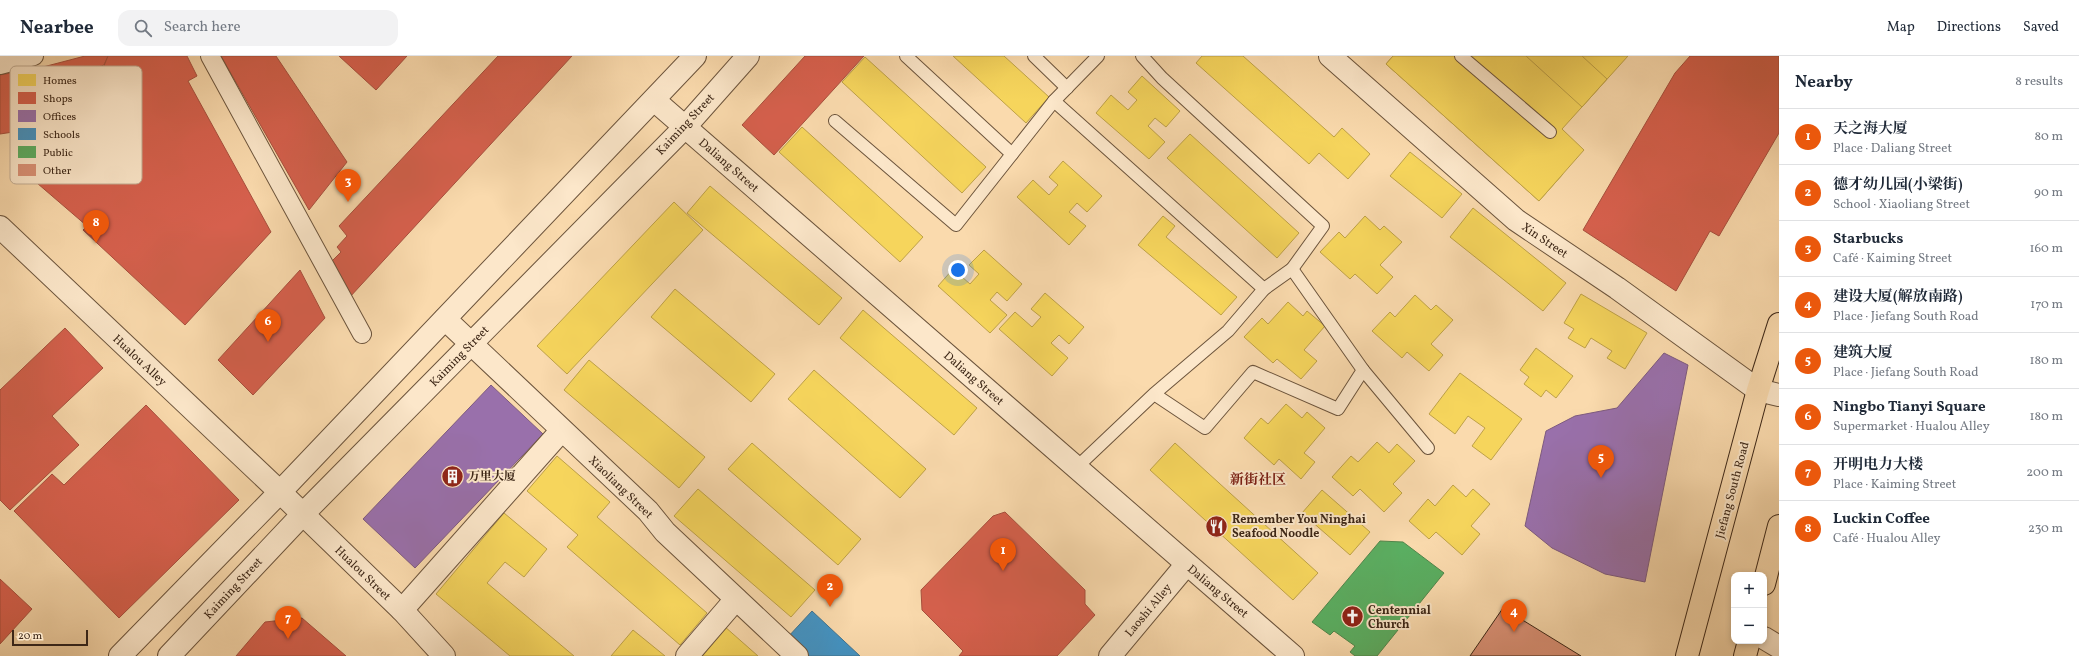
<!DOCTYPE html>
<meta charset="utf-8">
<style>
:root{--surface:#fff;--page:#f2f2f3;--text:#1f2937;--muted:#747a83;--line:#e0e1e3;--accent:#ea580c}
body{margin:0;font-family:Vollkorn,"Noto Serif SC",serif;background:var(--page);color:var(--text)}
.controls{position:absolute;right:12px;bottom:12px;display:grid;overflow:hidden;border-radius:8px;box-shadow:0 2px 6px #0003}
.controls button{width:36px;height:36px;display:grid;place-items:center;padding:0;border:0;border-bottom:1px solid var(--line);background:var(--surface);color:var(--text);font:20px sans-serif}
.scale{position:absolute;left:12px;bottom:10px;width:76px;box-sizing:border-box;padding-left:4px;border:2px solid #3d2717;border-top:0;font-size:11px;line-height:14px;white-space:nowrap;color:#3d2717;-webkit-text-stroke:3px #fce7ca;paint-order:stroke}
.you{position:absolute;left:958px;top:214px;width:14px;height:14px;margin:-10px;border:3px solid #fff;border-radius:50%;background:#1a73e8;box-shadow:0 0 0 6px #1a73e833}
.badge{display:grid;place-items:center;width:26px;height:26px;border-radius:50%;background:var(--accent);color:#fff;font-size:13px;font-weight:700}
.pin{position:absolute;translate:-50% -33px;filter:drop-shadow(0 1px 2px #0008)}
.pin::after{content:'';position:absolute;top:21px;width:14px;height:12px;background:inherit;clip-path:polygon(0 0,100% 0,50% 100%)}
.list{margin:0;padding:0;list-style:none}
h2{display:flex;justify-content:space-between;align-items:center;height:52px;margin:0;padding:0 16px;font-size:17px}
h2 small{font-size:13px;font-weight:400;color:var(--muted)}
.list li{display:grid;grid-template-columns:26px 1fr auto;gap:12px;align-items:center;box-sizing:border-box;height:56px;padding:0 16px;border-top:1px solid var(--line)}
.list b{display:block;font-size:15px;white-space:nowrap}
.list p{margin:0;font-size:13px;white-space:nowrap;color:var(--muted)}
.list em{font-size:13px;font-style:normal;color:var(--muted)}
.icon{flex:none;width:22px;height:22px;fill:none;stroke:currentColor;stroke-width:2;stroke-linecap:round;stroke-linejoin:round}
.map{position:relative;flex:none;width:1779px;height:600px;overflow:hidden}
header{display:flex;align-items:center;gap:24px;box-sizing:border-box;height:56px;padding:0 20px;background:var(--surface);border-bottom:1px solid var(--line)}
header strong{font-size:19px}
nav{display:flex;gap:22px;margin-inline-start:auto;font-size:14px}
.search{width:280px;height:36px;background:var(--page);display:flex;align-items:center;gap:10px;box-sizing:border-box;padding:0 14px;border-radius:12px;color:var(--muted);font-size:15px}
main{display:flex}
aside{flex:1;background:var(--surface)}
.map>svg:first-child{display:block}
.homes{fill:#f6d55c;stroke:#bea147}
.shops{fill:#d6604d;stroke:#a84f3d}
.offices{fill:#9970ab;stroke:#7d5a7f}
.schools{fill:#4393c3;stroke:#41738f}
.public{fill:#5aae61;stroke:#51864b}
.building{fill:#da9176;stroke:#3d2717}
.lines{fill:none;stroke-linecap:round;stroke-linejoin:round}
.service-casing{stroke:#6c543c;stroke-width:14}
.pedestrian-casing{stroke:#6c543c;stroke-width:20}
.minor-casing{stroke:#6c543c;stroke-width:24}
.tertiary-casing{stroke:#6c543c;stroke-width:24}
.primary-casing{stroke:#3d2717;stroke-width:24}
.service{stroke:#fce7ca;stroke-width:12}
.pedestrian{stroke:#fce7ca;stroke-width:18}
.minor{stroke:#fce7ca;stroke-width:22}
.tertiary{stroke:#fce7ca;stroke-width:22}
.primary{stroke:#fadaad;stroke-width:22}
.labels{text-anchor:middle;stroke-width:4;stroke-linejoin:round;paint-order:stroke}
.street-label{font-size:12px;fill:#3d2717;stroke:#fce7ca}
.poi-label{font-size:12px;font-weight:bold;fill:#3d2717;stroke:#fce7ca;text-anchor:start}
.quarter-label{font-size:14px;font-weight:bold;fill:#7a1f14;stroke:#fce7ca}
.key{fill:#fce7ca;stroke:#c3ad94;stroke-width:1}
.key-label{font-size:11px;fill:#3d2717}
</style>
<header>
<strong>Nearbee</strong>
<div class="search"><svg class="icon" aria-label="search" viewBox="0 0 24 24"><circle cx="10" cy="10" r="6"/><path d="M15 15l6 6"/></svg>Search here</div>
<nav><a>Map</a><a>Directions</a><a>Saved</a></nav>
</header>
<main>
<div class="map">
<svg width="1779" height="600" viewBox="0 0 1779 600">
<rect width="100%" height="100%" fill="#fadaad"/>
<filter id="stains"><feTurbulence type="fractalNoise" baseFrequency=".005" numOctaves="4"/><feColorMatrix values="0 0 0 0 .2 0 0 0 0 .09 0 0 0 0 .02 0 0 0 .5 -.17"/></filter>
<radialGradient id="worn" r=".72"><stop offset=".6" stop-color="#630" stop-opacity="0"/><stop offset="1" stop-color="#630" stop-opacity=".3"/></radialGradient>
<!-- homes -->
<g class="homes">
<path d="M953,0h51l45,41 -23,26z"/>
<path d="M1202,0h41l91,81 8,-9 28,26 -22,25 -29,-26 -10,11 -113,-101z"/>
<path d="M1393,0h40l130,118 -24,27 -153,-137z"/>
<path d="M1393,0h235l-66,73 22,21 -45,51 -153,-137z"/>
<path d="M1526,0h56l25,23 -25,28z"/>
<path d="M865,1l121,110 -24,26 -120,-111z"/>
<path d="M1142,20l38,35 -14,16 -11,-9 -7,8 17,16 -16,17 -53,-46 15,-18 17,15 9,-10 -9,-8z"/>
<path d="M802,71l121,110 -23,25 -121,-110z"/>
<path d="M1190,78l109,99 -22,25 -110,-100z"/>
<path d="M1410,96l52,42 -20,24 -52,-42z"/>
<path d="M1063,105l39,35 -15,16 -10,-9 -8,9 17,14 -17,19 -52,-48 16,-17 16,15 9,-10 -9,-8z"/>
<path d="M710,130l132,112 -23,27 -132,-112z"/>
<path d="M674,146l29,28 -136,144 -30,-28z"/>
<path d="M1473,152l93,75 -23,28 -93,-74z"/>
<path d="M1163,160l12,10 -9,11 71,60 -16,18 -83,-70z"/>
<path d="M1365,160l15,14 4,-4 18,16 -22,23 13,12 -16,17 -22,-20 -5,5 -30,-27 19,-20 6,6z"/>
<path d="M984,194l38,34 -15,17 -10,-9 -7,8 17,15 -17,18 -52,-47 15,-17 17,15 9,-10 -10,-9z"/>
<path d="M675,233l100,85 -24,28 -100,-85z"/>
<path d="M1045,237l39,34 -15,17 -10,-9 -8,8 17,15 -16,18 -53,-47 16,-17 17,15 9,-10 -10,-8z"/>
<path d="M1581,238l66,39 -22,36 -18,-11 5,-7 -21,-13 -6,10 -17,-10 6,-9 -10,-6z"/>
<path d="M1415,239l16,15 5,-5 17,15 -22,24 12,11 -14,16 -22,-19 -5,6 -30,-27 18,-19 5,5z"/>
<path d="M1288,246l15,14 4,-5 18,15 -21,24 13,11 -16,18 -24,-20 -4,4 -29,-26 18,-19 6,6z"/>
<path d="M863,254l114,98 -23,27 -114,-97z"/>
<path d="M1536,292l37,28 -17,22 -10,-8 -5,7 -17,-13 5,-7 -9,-7z"/>
<path d="M589,304l116,97 -26,31 -115,-98z"/>
<path d="M814,314l112,99 -26,29 -112,-99z"/>
<path d="M1460,317l62,46 -31,41 -19,-14 13,-18 -17,-12 -13,18 -26,-20z"/>
<path d="M1286,348l16,14 5,-6 18,16 -21,25 11,9 -14,17 -22,-20 -5,6 -30,-27 17,-20 7,6z"/>
<path d="M1377,386l12,11 8,-9 18,17 -22,23 9,9 -18,19 -24,-23 -7,7 -21,-19 19,-21 7,6z"/>
<path d="M752,387l109,96 -23,26 -110,-96z"/>
<path d="M1175,387l143,130 -25,27 -143,-130z"/>
<path d="M557,400l53,46 -13,15 110,96 -27,32 -113,-98 11,-12 -51,-44z"/>
<path d="M1453,429l13,12 7,-8 17,15 -19,22 9,8 -18,21 -26,-23 -7,7 -20,-18 19,-22 7,7z"/>
<path d="M698,433l117,101 -24,27 -117,-101z"/>
<path d="M1322,434l48,42 -20,23 -48,-42z"/>
<path d="M504,457l43,36 -23,28 -19,-15 -18,21 87,73h-64l-74,-62z"/>
<path d="M724,570l34,30h-61z"/>
<path d="M633,574l32,26h-54z"/>
</g>
<!-- shops -->
<g class="shops">
<path d="M85,0h23l-4,9 -27,9 12,42 -43,11 -46,7v-59l43,-8z"/>
<path d="M108,0h79l10,20 -9,5 83,151 -86,93 -102,-95 4,-4 -64,-55 24,-25 26,23 11,-16 -8,-18 37,-10 -14,-47z"/>
<path d="M221,0h55l71,106 -38,48z"/>
<path d="M339,0h68l-31,34z"/>
<path d="M498,0h74l-223,242 -21,-33 13,-13 -4,-5 10,-11 -8,-10z"/>
<path d="M805,0h59l-90,99 -32,-30z"/>
<path d="M1690,0h89v77l-60,103 -9,-5 -34,60 -93,-61 92,-157z"/>
<path d="M300,214l25,48 -72,77 -35,-35z"/>
<path d="M65,272l38,40 -51,48 27,29 -69,65 -10,-10v-110z"/>
<path d="M146,349l93,95 -120,118 -105,-107 38,-37 12,11z"/>
<path d="M1005,456l80,78v14l10,11 -38,41h-98l4,-5 -41,-41 -1,-20 72,-74z"/>
<path d="M0,523l32,30 -32,35z"/>
<path d="M302,562l44,38h-110l29,-34z"/>
</g>
<!-- offices -->
<g class="offices">
<path d="M1664,297l24,12 -43,217 -40,-8 -53,-26 -27,-22 21,-95 29,-15 42,-8z"/>
<path d="M491,329l52,49 -128,134 -52,-49z"/>
</g>
<!-- schools -->
<path class="schools" d="M812,555l48,45h-53l-20,-18z"/>
<!-- public -->
<path class="public" d="M1380,485l23,1 41,31 -67,83h-22l-5,-4 5,-6 -21,-15 -4,4 -18,-13z"/>
<!-- building -->
<path class="building" d="M1503,552l78,48h-111z"/>
<g class="lines">
<defs>
<g id="service">
<path d="M906,0l106,98"/>
<path d="M1034,0l33,32"/>
<path d="M1142,0l20,22 161,148 -31,43"/>
<path d="M1461,0l89,76"/>
<path d="M1054,45l210,188"/>
<path d="M835,65l121,104 98,-124 44,-45"/>
<path d="M1363,314l65,78"/>
<path d="M1077,411l77,-73 74,-63 36,-42 28,-20 71,101 -25,39 -85,-37 -48,56 -51,-34"/>
</g>
<g id="pedestrian">
<path d="M210,0l152,278"/>
<path d="M0,9l34,-9"/>
</g>
<g id="minor">
<path d="M654,44l639,556"/>
<path d="M0,171l280,265 122,118 42,46"/>
<path d="M445,263l203,192 17,21 132,124"/>
<path d="M402,554l159,-179"/>
<path d="M1764,582l15,9"/>
<path d="M687,600l49,-57"/>
<path d="M1110,600l76,-91"/>
</g>
<g id="tertiary">
<path d="M1330,0l186,164 101,68 141,102 21,5"/>
<path d="M120,600l160,-164 415,-436"/>
<path d="M169,600l133,-141 383,-388 63,-71"/>
</g>
<g id="primary">
<path d="M1764,528l15,-58"/>
<path d="M1687,600l71,-266 21,-66"/>
<path d="M1745,600l4,-15"/>
</g>
</defs>
<!-- service casing -->
<use href="#service" class="service-casing"/>
<!-- pedestrian casing -->
<use href="#pedestrian" class="pedestrian-casing"/>
<!-- minor casing -->
<use href="#minor" class="minor-casing"/>
<!-- tertiary casing -->
<use href="#tertiary" class="tertiary-casing"/>
<!-- primary casing -->
<use href="#primary" class="primary-casing"/>
<!-- service -->
<use href="#service" class="service"/>
<!-- pedestrian -->
<use href="#pedestrian" class="pedestrian"/>
<!-- minor -->
<use href="#minor" class="minor"/>
<!-- tertiary -->
<use href="#tertiary" class="tertiary"/>
<!-- primary -->
<use href="#primary" class="primary"/>
</g>
<!-- icons -->
<defs>
<symbol id="building-disc" viewBox="-11 -11 22 22"><circle r="9.5" fill="#8f2418" stroke="#fce7ca"/><path d="M-4-6H4V6H1V3H-1V6H-4ZM-2.5-4.3h1.7v1.8h-1.7ZM.8-4.3h1.7v1.8H.8ZM-2.5-1h1.7V.8h-1.7ZM.8-1h1.7V.8H.8Z" fill="#fff"/></symbol>
<symbol id="restaurant-disc" viewBox="-11 -11 22 22"><circle r="9.5" fill="#8f2418" stroke="#fce7ca"/><path d="M-5-6h1v4h1v-4h1v4h1v-4h1v5L-1.5 .5V6h-2V.5L-5-1ZM5-6V6H3V1.5H1.5Q1.5-4 5-6Z" fill="#fff"/></symbol>
<symbol id="church-disc" viewBox="-11 -11 22 22"><circle r="9.5" fill="#8f2418" stroke="#fce7ca"/><path d="M-1.2-6h2.4v3.5h3.3v2.4h-3.3V6h-2.4V-.1h-3.3v-2.4h3.3Z" fill="#fff"/></symbol>
</defs>
<g fill-rule="evenodd">
<use href="#building-disc" x="440" y="408" width="25" height="25"/>
<use href="#restaurant-disc" x="1204" y="458" width="25" height="25"/>
<use href="#church-disc" x="1340" y="548" width="25" height="25"/>
</g>
<g class="labels">
<!-- street labels -->
<g class="street-label">
<text transform="translate(685 68) rotate(-47)" y="4">Kaiming Street</text>
<text transform="translate(729 109) rotate(41)" y="4">Daliang Street</text>
<text transform="translate(1545 184) rotate(34)" y="4">Xin Street</text>
<text transform="translate(459 300) rotate(-46)" y="4">Kaiming Street</text>
<text transform="translate(140 304) rotate(43)" y="4">Hualou Alley</text>
<text transform="translate(974 322) rotate(41)" y="4">Daliang Street</text>
<text transform="translate(621 431) rotate(44)" y="4">Xiaoliang Street</text>
<text transform="translate(1732 434) rotate(-75)" y="4">Jiefang South Road</text>
<text transform="translate(363 517) rotate(44)" y="4">Hualou Street</text>
<text transform="translate(233 532) rotate(-47)" y="4">Kaiming Street</text>
<text transform="translate(1218 535) rotate(40)" y="4">Daliang Street</text>
<text transform="translate(1148 554) rotate(-50)" y="4">Laoshi Alley</text>
</g>
<!-- poi labels -->
<g class="poi-label">
<text x="468" y="424">万里大厦</text>
<text x="1232" y="467">Remember You Ninghai<tspan x="1232" dy="14">Seafood Noodle</tspan></text>
<text x="1368" y="558">Centennial<tspan x="1368" dy="14">Church</tspan></text>
</g>
<!-- quarter labels -->
<g class="quarter-label">
<text x="1258" y="428">新街社区</text>
</g>
</g>
<!-- legend -->
<rect x="10" y="10" width="132" height="118" rx="6" class="key"/>
<rect x="18" y="18" width="18" height="12" fill="#f6d55c"/>
<rect x="18" y="36" width="18" height="12" fill="#d6604d"/>
<rect x="18" y="54" width="18" height="12" fill="#9970ab"/>
<rect x="18" y="72" width="18" height="12" fill="#4393c3"/>
<rect x="18" y="90" width="18" height="12" fill="#5aae61"/>
<rect x="18" y="108" width="18" height="12" fill="#da9176"/>
<g class="key-label">
<text x="43" y="28">Homes</text>
<text x="43" y="46">Shops</text>
<text x="43" y="64">Offices</text>
<text x="43" y="82">Schools</text>
<text x="43" y="100">Public</text>
<text x="43" y="118">Other</text>
</g>
<rect width="100%" height="100%" filter="url(#stains)"/>
<rect width="100%" height="100%" fill="url(#worn)"/>
</svg>
<div class="controls">
<button>+</button>
<button>−</button>
</div>
<div class="scale">20 m</div>
<div class="you"></div>
<div class="pin badge" style="left:1003px;top:515px">1</div>
<div class="pin badge" style="left:830px;top:551px">2</div>
<div class="pin badge" style="left:348px;top:146px">3</div>
<div class="pin badge" style="left:1514px;top:576px">4</div>
<div class="pin badge" style="left:1601px;top:422px">5</div>
<div class="pin badge" style="left:268px;top:286px">6</div>
<div class="pin badge" style="left:288px;top:583px">7</div>
<div class="pin badge" style="left:96px;top:187px">8</div>
</div>
<aside>
<h2>Nearby<small>8 results</small></h2>
<ul class="list">
<li><span class="badge">1</span><div><b>天之海大厦</b><p>Place · Daliang Street</p></div><em>80 m</em></li>
<li><span class="badge">2</span><div><b>德才幼儿园(小梁街)</b><p>School · Xiaoliang Street</p></div><em>90 m</em></li>
<li><span class="badge">3</span><div><b>Starbucks</b><p>Café · Kaiming Street</p></div><em>160 m</em></li>
<li><span class="badge">4</span><div><b>建设大厦(解放南路)</b><p>Place · Jiefang South Road</p></div><em>170 m</em></li>
<li><span class="badge">5</span><div><b>建筑大厦</b><p>Place · Jiefang South Road</p></div><em>180 m</em></li>
<li><span class="badge">6</span><div><b>Ningbo Tianyi Square</b><p>Supermarket · Hualou Alley</p></div><em>180 m</em></li>
<li><span class="badge">7</span><div><b>开明电力大楼</b><p>Place · Kaiming Street</p></div><em>200 m</em></li>
<li><span class="badge">8</span><div><b>Luckin Coffee</b><p>Café · Hualou Alley</p></div><em>230 m</em></li>
</ul>
</aside>
</main>
